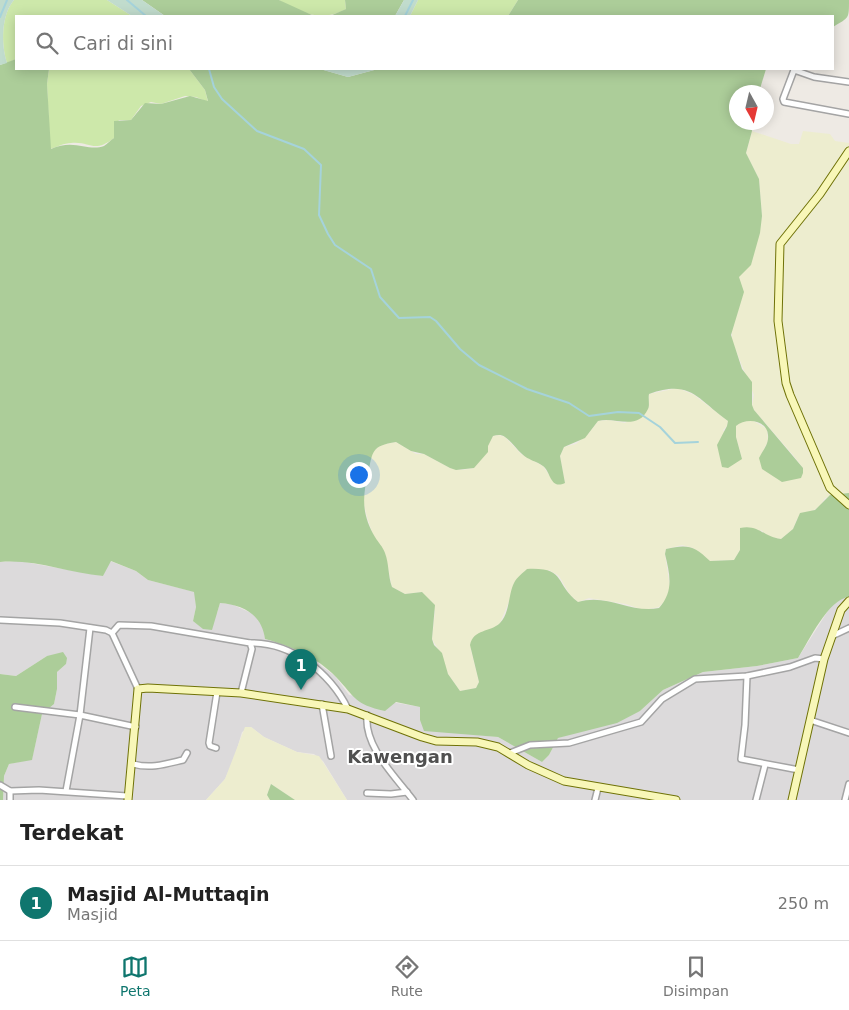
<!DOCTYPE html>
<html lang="id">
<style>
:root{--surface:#fff;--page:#f6f6f6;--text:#222;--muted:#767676;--line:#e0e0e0;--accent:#0f766e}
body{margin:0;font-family:"DejaVu Sans",sans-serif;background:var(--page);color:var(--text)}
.compass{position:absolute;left:729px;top:85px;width:45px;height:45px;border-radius:50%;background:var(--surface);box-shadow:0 2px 12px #0003;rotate:172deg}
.you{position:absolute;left:358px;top:474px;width:18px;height:18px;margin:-12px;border:4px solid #fff;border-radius:50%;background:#1a73e8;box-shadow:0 0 0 8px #1a73e833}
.badge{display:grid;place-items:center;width:32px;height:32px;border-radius:50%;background:var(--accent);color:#fff;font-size:16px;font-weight:700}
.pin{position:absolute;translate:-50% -41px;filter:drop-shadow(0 1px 2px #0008)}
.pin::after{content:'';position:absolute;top:26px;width:18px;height:15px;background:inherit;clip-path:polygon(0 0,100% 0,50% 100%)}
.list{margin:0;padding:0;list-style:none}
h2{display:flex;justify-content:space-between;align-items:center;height:65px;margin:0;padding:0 20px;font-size:21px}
h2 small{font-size:16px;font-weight:400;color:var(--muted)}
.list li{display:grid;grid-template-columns:32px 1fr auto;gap:15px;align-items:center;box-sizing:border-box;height:75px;padding:0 20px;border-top:1px solid var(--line)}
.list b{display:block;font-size:19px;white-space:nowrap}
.list p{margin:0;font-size:16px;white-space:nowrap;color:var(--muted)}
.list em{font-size:16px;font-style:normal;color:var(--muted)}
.icon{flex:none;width:28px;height:28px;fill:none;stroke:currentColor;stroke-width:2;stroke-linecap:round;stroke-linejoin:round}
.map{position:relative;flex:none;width:849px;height:800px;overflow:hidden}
.search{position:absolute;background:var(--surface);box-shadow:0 2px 12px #0003;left:15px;right:15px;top:15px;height:55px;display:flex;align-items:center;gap:12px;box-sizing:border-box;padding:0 18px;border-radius:0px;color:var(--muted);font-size:19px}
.sheet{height:140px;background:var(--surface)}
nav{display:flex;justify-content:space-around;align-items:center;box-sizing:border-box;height:70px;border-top:1px solid var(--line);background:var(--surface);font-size:14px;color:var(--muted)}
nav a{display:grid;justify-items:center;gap:2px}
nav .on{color:var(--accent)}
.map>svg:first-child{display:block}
.residential{fill:#dcdadb}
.farmland{fill:#ededcf}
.grass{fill:#cde8aa}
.forest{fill:#accd99}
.wetland{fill:#c1dccd}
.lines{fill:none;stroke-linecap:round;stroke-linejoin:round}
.stream{stroke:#a5d3db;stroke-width:2}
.street-casing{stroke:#a4a4a4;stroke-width:8}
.secondary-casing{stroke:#6f7207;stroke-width:9}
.street{stroke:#fff;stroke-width:5}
.secondary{stroke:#f8f7b8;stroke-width:7}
.labels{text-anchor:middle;stroke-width:4;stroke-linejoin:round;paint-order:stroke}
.quarter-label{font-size:18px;font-weight:bold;fill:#505050;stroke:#fff}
</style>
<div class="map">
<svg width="849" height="800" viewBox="0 0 849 800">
<rect width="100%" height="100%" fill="#eeeae4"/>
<!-- residential -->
<path class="residential" d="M19,561l84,15 7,-15 26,10 12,9 47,12 1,15 -3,14 24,-8 3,-10 11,1 25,11 8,15 1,9 24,6 27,17 19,14 14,19 72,12 -1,13 58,15 20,2 44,25 7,-7 9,-17 82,-27 23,-21 40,-18 54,-6 41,-8 33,-52 12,-8 6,-1v203h-502l-24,-39 -9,-7 -17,-2 -33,-15 -13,-10 -9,5 -8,27 -9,20 -19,21h-203l1,-24 5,-12 23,-5 10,-45 12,-10 3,-15v-17l9,-8 -19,-8 -31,20 -16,-2v-112z"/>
<!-- farmland -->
<g class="farmland">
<path d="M752,131l39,13h8l4,-13 27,3 5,7 14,2v350l-24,5 -5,8 -9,6h-6l-8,7 -4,10 -12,10 -11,-1 -9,-8 -21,20 -6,10 -25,1 -16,-13 -11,-3 -16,4 -1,5 5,34 -3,11 -8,8 -16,3 -17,-6 -37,-6 -11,4 -8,-7 -11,-19 -10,-6 -39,29 -10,24 -29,27 8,32 -3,6 -16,3 -12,-17 -10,-25 -6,-10 3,-28 -13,-19 -17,2 -13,-7 -7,-33 -12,-19 -6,-18 -5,-21 2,-11 8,-32 8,-8 16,-3 20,12h8l26,14 12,2 12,-2 19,-32 6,-1 6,2 16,17 22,12 6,9 16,8 -5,-27 4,-9 12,-3 13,-11 9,-12 10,-1 17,3 24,-16v-13l29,-6 16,7 34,26 -1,5 -4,4 19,29 -6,-22v-11l4,-4 12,-2 15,9 1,12 -6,12 41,20v-5l-10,-13 -39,-45 -2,-4 2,-11 -22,-54v-11l10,-33 -3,-20 17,-33 6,-28 -3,-37 -13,-26z"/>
<path d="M245,727h6l13,10 33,15 22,4 28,44h-52l-24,-16 -4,11 3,5h-64l19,-21z"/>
</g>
<!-- grass -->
<g class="grass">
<path d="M14,0h93l25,16h-116v43l-9,4c-6,-19 -6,-48 7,-63z"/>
<path d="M279,0h66l1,9c-22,13 -46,5 -67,-9z"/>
<path d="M418,0h100l-10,16h-98z"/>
<path d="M49,69h140l16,21 3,12 -12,-5 -11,-1 -24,8 -10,-2 -10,4 -10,14h-12l-5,7v11c-21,16 -23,3 -43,5 -7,0 -14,4 -21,6l-3,-65z"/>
</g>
<!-- forest -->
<g class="forest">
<path d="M142,0h137l35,16h-149z"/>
<path d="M345,0h59l-9,16h-65l16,-7z"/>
<path d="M518,0h331c0,20 0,17 -16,27v-11h-325z"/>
<path d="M16,59v10h33l-2,15 4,65c23,-11 37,3 53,-3 3,-2 7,-6 10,-8v-17l17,-1 14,-17 16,1 29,-8 18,5 -3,-11 -16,-21h131l28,8 30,-8h388l-7,23h-23v30l15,1 1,8 -6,22 13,26 3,37 -2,17 -9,32 -12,12 5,15 -13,43 11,34 10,13v23l2,5 49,58v5l-2,5 -19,4 -20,-13 -3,-11c4,-8 10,-14 9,-23 -1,-15 -22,-18 -32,-9v11l6,22 -14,9 -6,-1 -5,-22 10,-19 1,-5c-31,-22 -37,-42 -79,-27 -1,5 1,11 -1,15 -11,23 -33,7 -50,12l-13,17 -21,9 -4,9 5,27c-15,7 -14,-11 -22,-17 -7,-5 -15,-6 -21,-12 -6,-5 -11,-13 -17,-17 -4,-3 -8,-2 -12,-1l-5,10v6l-14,16 -18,2 -6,-2 -26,-14 -13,-3 -15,-9c-25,4 -23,9 -28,32 -6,24 -6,41 7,63 3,5 8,10 10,16 4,10 3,23 7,34l13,7 17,-2 13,13 -3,34 2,6 8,8 6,21 12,17 16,-3 3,-6 -9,-37c4,-17 20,-12 30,-22 10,-10 8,-28 14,-40 3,-6 9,-10 13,-14 40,-2 27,15 51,33 30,-9 53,12 81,6 15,-17 11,-33 6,-54l1,-5c22,-5 28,-3 44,12l24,-1 6,-10v-22c19,-4 23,9 41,11l12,-10 7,-16 15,-3 15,-15 19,-2v104c-21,2 -40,44 -51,61l-41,8 -54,6 -40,18 -23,21 -23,12 -59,15 -9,17 -7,7 -44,-25 -74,-6 -4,-11v-13l-24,-5 -11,9c-31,-7 -29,-13 -49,-34 -19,-20 -46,-31 -71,-38 -3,-25 -22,-34 -45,-36l-8,27 -9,-1 -10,-8 3,-14 -2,-15 -46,-12 -12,-9 -25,-10 -8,15c-35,-3 -67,-17 -103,-14v-497z"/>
<path d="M63,652l4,6 -1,6 -9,8v17l-3,15 -12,10 -10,46 -23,4 -5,12 -1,24h-3v-126l16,2 31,-20z"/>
<path d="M271,784l24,16h-25l-3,-5z"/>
</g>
<!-- wetland -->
<g class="wetland">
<path d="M0,0h14c-13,15 -13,44 -7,63l-7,2z"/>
<path d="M107,0h35l23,16h-33z"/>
<path d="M404,0h14l-8,16h-15z"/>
<path d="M320,69h58l-30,8z"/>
</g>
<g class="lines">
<!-- stream -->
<g class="stream">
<path d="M127,0l19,16"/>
<path d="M405,16l8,-16"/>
<path d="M0,17l7,-17"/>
<path d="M209,69l5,18 8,12 35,32 47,18 17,16 -2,50 9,19 7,11 36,24 9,28 19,21 31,-1 6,4 24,28 19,16 48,24 42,14 20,13 29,-4 21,1 21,14 15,16 23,-1"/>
</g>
<defs>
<g id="street">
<path d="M849,82l-35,-5 -20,-7 -11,29 1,3 65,12"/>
<path d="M0,620l60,3 46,7 6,3 26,56"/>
<path d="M112,633l7,-8 32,1 99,17 2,6 -11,44"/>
<path d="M832,636l17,-8"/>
<path d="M250,643c42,-1 80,30 98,66"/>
<path d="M747,676l-2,49 -4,34 58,11"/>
<path d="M322,704l9,52"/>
<path d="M15,707l65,8 10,-87"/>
<path d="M367,715c-3,32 28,61 46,85"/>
<path d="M810,720l39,13"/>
<path d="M216,748l-6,-2 -1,-3 8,-51"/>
<path d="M510,753l20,-8 39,-2 72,-21 21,-23 33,-20 52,-3 43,-9 25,-9 9,1"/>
<path d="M133,764c18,5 33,0 50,-4l4,-7"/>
<path d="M0,785l10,6 29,-1 88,6"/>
<path d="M66,791l14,-76 56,12"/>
<path d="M367,793l24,1 16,-2"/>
<path d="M10,800v-9"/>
<path d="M595,800l3,-12"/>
<path d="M756,800l9,-35"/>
<path d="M845,800l4,-16"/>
</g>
<g id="secondary">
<path d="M849,151l-29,43 -40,50 -2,77 8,62 4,12 40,93 19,17"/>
<path d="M128,800l10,-111 10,-1 93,5 107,16 74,28 14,4 41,1 21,5 30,18 36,16 112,19"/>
<path d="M792,800l32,-141 17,-49 8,-9"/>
</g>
</defs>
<!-- street casing -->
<use href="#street" class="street-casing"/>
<!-- secondary casing -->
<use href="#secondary" class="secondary-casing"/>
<!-- street -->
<use href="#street" class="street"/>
<!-- secondary -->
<use href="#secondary" class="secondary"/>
</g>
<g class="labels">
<!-- quarter labels -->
<g class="quarter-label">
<text x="400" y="763">Kawengan</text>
</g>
</g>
</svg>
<svg class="compass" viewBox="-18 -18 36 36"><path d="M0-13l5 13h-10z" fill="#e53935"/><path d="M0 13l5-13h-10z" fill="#767676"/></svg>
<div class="you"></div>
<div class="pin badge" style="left:301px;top:690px">1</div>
<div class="search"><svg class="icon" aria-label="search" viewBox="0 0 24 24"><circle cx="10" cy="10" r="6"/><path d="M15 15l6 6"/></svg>Cari di sini</div>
</div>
<section class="sheet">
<h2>Terdekat<small></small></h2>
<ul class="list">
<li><span class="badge">1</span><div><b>Masjid Al-Muttaqin</b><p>Masjid</p></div><em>250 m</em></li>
</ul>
</section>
<nav>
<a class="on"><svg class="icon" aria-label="map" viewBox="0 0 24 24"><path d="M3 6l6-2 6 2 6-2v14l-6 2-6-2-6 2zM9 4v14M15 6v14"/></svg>Peta</a>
<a><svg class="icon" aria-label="directions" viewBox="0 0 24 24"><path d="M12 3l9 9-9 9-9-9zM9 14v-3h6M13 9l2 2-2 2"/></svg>Rute</a>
<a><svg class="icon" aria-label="saved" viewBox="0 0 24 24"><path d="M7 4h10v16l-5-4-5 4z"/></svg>Disimpan</a>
</nav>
